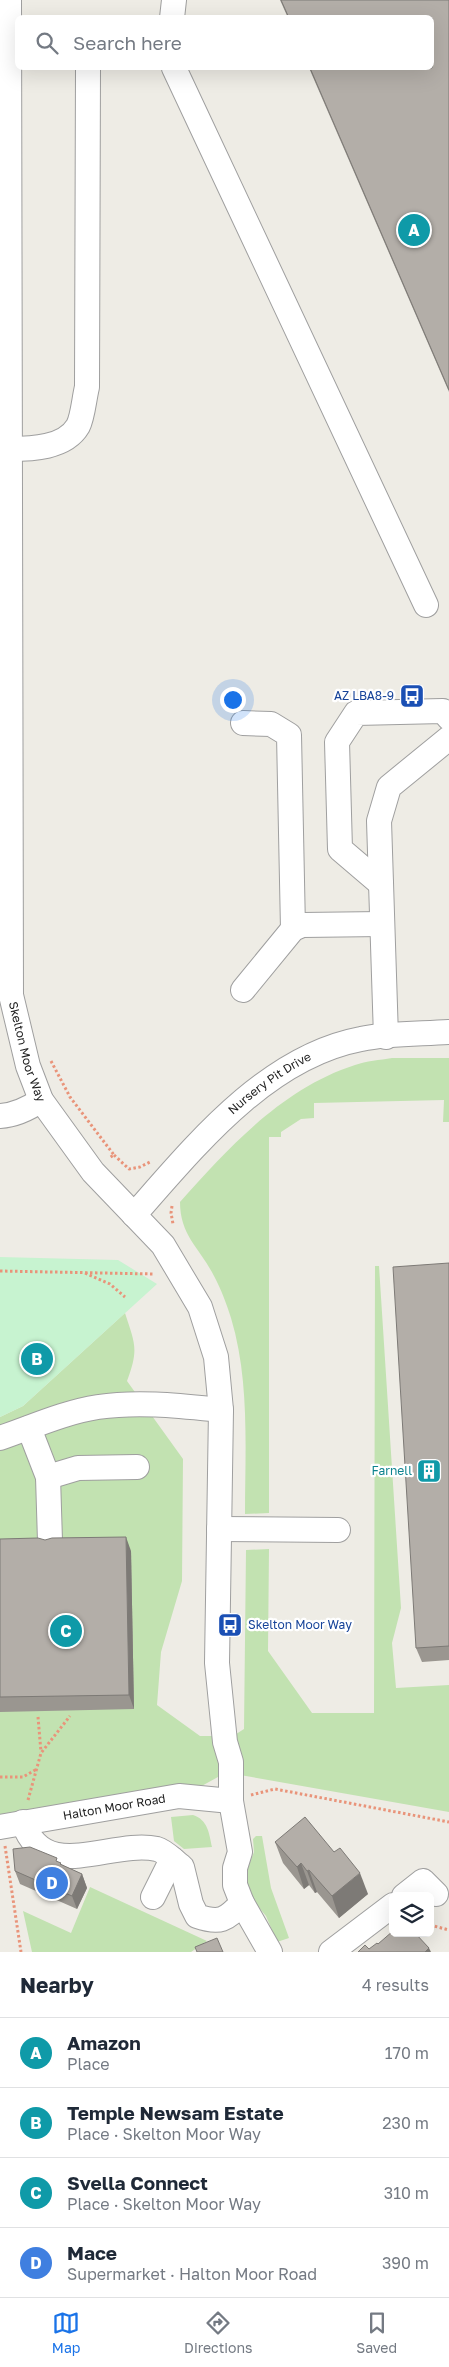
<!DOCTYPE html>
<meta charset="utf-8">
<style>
:root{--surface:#fff;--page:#f6f6f7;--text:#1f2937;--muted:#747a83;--line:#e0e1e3;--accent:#1a73e8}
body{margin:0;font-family:"Golos Text",sans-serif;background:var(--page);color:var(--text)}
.controls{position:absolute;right:15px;bottom:15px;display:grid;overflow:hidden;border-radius:8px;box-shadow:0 5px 20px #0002}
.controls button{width:45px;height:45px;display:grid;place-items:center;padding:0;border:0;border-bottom:1px solid var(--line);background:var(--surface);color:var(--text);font:25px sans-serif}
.you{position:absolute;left:232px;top:699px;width:18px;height:18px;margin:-12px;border:4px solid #fff;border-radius:50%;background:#1a73e8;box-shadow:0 0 0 8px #1a73e833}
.badge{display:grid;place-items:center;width:32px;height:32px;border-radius:50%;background:var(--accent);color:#fff;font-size:16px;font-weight:700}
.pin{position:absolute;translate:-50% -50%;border:2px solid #fff;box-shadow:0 1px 5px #0006}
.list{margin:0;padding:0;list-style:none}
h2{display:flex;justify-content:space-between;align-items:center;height:65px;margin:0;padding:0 20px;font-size:21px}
h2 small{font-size:16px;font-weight:400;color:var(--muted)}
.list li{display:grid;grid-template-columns:32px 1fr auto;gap:15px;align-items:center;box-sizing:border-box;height:70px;padding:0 20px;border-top:1px solid var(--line)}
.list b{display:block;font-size:19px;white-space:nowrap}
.list p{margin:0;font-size:16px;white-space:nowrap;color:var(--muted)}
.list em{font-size:16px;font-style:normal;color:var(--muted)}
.icon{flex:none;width:28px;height:28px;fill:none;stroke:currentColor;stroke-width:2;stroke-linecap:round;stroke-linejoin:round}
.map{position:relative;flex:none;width:449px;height:1952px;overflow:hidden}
.search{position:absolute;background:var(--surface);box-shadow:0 5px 20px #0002;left:15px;right:15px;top:15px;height:55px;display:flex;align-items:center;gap:12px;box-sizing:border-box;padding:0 18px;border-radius:8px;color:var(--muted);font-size:19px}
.sheet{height:345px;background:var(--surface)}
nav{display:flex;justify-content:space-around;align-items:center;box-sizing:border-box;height:70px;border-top:1px solid var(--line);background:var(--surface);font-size:14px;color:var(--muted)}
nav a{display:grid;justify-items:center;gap:2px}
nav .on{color:var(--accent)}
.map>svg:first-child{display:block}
.grass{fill:#c2e2b1}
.park{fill:#c7f3d0}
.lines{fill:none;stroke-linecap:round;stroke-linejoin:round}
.minor-casing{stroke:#9f9f9f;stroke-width:26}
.path{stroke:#e9947a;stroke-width:3;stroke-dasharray:2.5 2.5;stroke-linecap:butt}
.minor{stroke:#fff;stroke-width:24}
.wall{fill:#9a9690}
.shaded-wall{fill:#7d7a76}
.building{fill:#b3aea8;stroke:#7d7a76}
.labels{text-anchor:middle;stroke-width:4.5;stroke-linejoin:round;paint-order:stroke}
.transit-label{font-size:12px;fill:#164399;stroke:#fff;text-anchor:end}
.street-label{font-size:12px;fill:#1e1e1e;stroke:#fff}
.culture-label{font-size:12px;fill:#0d838f;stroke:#fff;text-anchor:end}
</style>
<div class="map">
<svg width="449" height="1952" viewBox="0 0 449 1952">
<rect width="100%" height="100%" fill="#eeece5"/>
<!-- grass -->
<g class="grass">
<path d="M392,1058h57v64h-6l1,-22 -130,3v15l-13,1 -20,13v5h-12v376l-24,1c0,-64 5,-133 -14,-196 -4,-13 -10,-29 -17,-42 -14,-28 -34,-40 -34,-74 49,-55 103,-114 175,-137 11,-4 25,-5 37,-7z"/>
<path d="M375,1266h4l22,342 -9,35 4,45 53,-3v127l-226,-40 -5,5 -20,11 -198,32v-403l23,-11 102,-93c10,31 14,36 2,68l56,78 -1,122 -21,71 -4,53 43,31h33l11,-7 2,-179 23,-1 -1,102 44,62h62z"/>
<path d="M193,1815c15,5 16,18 19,32l-28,2 -10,-8 -3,-24z"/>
<path d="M256,1836h6l9,52 18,50 -12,4 -11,-26 -15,-18 -5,-14 1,-14 7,-18 -1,-13z"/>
<path d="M90,1887l117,54 -16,11h-159l-9,-41 48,22z"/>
</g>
<!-- park -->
<path class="park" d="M0,1257l118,3 39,24 -134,122 -23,11z"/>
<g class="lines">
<defs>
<g id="minor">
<path id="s1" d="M9,0l2,995 17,71 13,34 52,72 70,73 37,62 16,50 5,53 -4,253 8,79 6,20v39l9,51 -5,16v17l7,18 28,49"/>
<path d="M172,18l2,-18"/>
<path d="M174,68l252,537"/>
<path d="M9,449c23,0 56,-1 69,-23 5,-10 6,-27 9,-39l1,-319"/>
<path d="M243,723l28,1 18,11 4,194"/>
<path d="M381,884l-41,-35 -3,-107 19,-29 87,-2 6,7"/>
<path d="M243,990l50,-61 9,-4 80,-1"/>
<path d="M386,1037l-7,-216 10,-34 60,-49"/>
<path d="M0,1116c16,-1 28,-7 41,-16"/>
<path id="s2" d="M134,1215c61,-69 132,-158 227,-176 28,-6 60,-5 88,-7"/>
<path d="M29,1428l19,49 2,64"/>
<path d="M0,1438c32,-11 65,-26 98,-31 41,-6 83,-1 123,3"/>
<path d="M48,1477l30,-9 59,-1"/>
<path d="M219,1529l119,1"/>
<path d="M23,1822c21,63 88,17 134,27 8,2 18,13 25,18l9,37 6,12c23,8 29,4 45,-13"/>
<path id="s3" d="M0,1827l179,-31 52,5"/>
<path d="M404,1896l19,-15 13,13"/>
<path d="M153,1897l19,-38"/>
<path d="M331,1952l62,-47"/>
</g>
</defs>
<!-- minor casing -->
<use href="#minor" class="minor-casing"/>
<!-- path -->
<g class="path">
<path d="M51,1061l19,36 44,58 -5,3"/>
<path d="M114,1155l15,14 11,-2 10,-5"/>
<path d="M172,1206l-1,7 2,11"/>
<path d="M0,1271l154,3"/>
<path d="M85,1273l25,11 15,13"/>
<path d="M38,1717l3,35"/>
<path d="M0,1777h23l14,-8"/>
<path d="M251,1795l24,-6 174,33"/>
<path d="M28,1800l13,-47 29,-37"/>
<path d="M5,1846l16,106"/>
<path d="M430,1925l19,5"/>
</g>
<!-- minor -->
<use href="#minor" class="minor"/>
</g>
<!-- wall -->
<g class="wall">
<path d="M280,0h169v392l-140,-324h123v-50h-144z"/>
<path d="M449,1263v397l-27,2 -6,-14z"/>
<path d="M0,1539l45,1 86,11 3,158 -134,3z"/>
<path d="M275,1842l93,52 -29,24 -22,-26 -2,1 -6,-8 -5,4 -21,-26z"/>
<path d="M58,1862l4,3 20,9 5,14 -10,21 -57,-25 -5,-13z"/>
</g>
<!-- shaded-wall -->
<g class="shaded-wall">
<path d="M126,1537l5,14 3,158 -5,-14z"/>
<path d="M301,1863l8,22 -5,4 -7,-22z"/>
<path d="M309,1870l8,22 -2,1 -8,-22z"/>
<path d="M360,1873l8,21 -29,24 -7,-22z"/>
<path d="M82,1874l5,14 -10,21 -5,-13z"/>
<path d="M429,1948l2,4h-6z"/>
</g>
<!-- building -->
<g class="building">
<path d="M281,0h168v390l-139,-322h122v-50h-143z"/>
<path d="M449,1263v383l-33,2 -23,-381z"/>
<path d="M126,1537l3,158 -129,2v-158l38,-1 7,2 7,-2z"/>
<path d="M305,1817l29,35 6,-4 20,25 -28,23 -23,-26 -2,1 -6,-8 -4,4 -22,-25z"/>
<path d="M30,1847l27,11 -1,3 5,2 -1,1 22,10 -10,22 -57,-25 -2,-22z"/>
<path d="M393,1931v2h22l14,15 -4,4h-67l7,-7 4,4 8,-6 1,1z"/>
<path d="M217,1938l6,14h-26l-2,-5z"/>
</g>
<!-- icons -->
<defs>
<symbol id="bus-square" viewBox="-11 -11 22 22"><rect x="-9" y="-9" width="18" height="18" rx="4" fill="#1a4fb4" stroke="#fff"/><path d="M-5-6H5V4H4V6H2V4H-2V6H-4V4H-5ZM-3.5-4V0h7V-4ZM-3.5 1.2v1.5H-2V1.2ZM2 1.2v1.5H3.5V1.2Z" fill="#fff"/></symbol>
<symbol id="building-square" viewBox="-11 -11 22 22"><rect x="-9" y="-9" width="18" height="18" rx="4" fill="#0f9aa8" stroke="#fff"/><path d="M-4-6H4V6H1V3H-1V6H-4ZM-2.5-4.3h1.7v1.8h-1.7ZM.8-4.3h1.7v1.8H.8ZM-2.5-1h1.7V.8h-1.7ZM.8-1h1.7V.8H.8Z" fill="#fff"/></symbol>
</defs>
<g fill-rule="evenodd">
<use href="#bus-square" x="398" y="682" width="28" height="28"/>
<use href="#building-square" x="415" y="1457" width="28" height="28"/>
<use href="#bus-square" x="216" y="1611" width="28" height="28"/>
</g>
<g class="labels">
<!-- transit labels -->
<g class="transit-label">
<text x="394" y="700">AZ LBA8-9</text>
<text x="248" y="1629" text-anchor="start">Skelton Moor Way</text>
</g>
<!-- street labels -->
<g class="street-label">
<text dy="4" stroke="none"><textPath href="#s1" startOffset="1054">Skelton Moor Way</textPath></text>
<text dy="4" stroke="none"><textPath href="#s2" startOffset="190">Nursery Pit Drive</textPath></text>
<text dy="4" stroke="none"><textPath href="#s3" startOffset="116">Halton Moor Road</textPath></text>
</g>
<!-- culture labels -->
<g class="culture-label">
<text x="412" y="1475">Farnell</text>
</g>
</g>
</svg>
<div class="controls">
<button><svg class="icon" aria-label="layers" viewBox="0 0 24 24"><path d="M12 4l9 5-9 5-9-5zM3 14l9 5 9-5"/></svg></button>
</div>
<div class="you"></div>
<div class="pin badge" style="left:414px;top:230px;background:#0f9aa8">A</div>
<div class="pin badge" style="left:37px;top:1359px;background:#0f9aa8">B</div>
<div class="pin badge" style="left:66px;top:1631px;background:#0f9aa8">C</div>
<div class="pin badge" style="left:52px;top:1883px;background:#3f7fe0">D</div>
<div class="search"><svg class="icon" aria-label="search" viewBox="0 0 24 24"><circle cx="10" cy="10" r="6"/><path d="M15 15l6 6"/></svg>Search here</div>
</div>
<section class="sheet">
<h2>Nearby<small>4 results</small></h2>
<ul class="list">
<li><span class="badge" style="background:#0f9aa8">A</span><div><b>Amazon</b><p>Place</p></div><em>170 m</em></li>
<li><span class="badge" style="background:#0f9aa8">B</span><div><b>Temple Newsam Estate</b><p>Place · Skelton Moor Way</p></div><em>230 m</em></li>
<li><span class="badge" style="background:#0f9aa8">C</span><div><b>Svella Connect</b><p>Place · Skelton Moor Way</p></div><em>310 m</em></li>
<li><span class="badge" style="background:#3f7fe0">D</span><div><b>Mace</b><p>Supermarket · Halton Moor Road</p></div><em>390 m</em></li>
</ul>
</section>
<nav>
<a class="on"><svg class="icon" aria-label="map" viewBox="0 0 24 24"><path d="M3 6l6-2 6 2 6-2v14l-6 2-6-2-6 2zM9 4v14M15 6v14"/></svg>Map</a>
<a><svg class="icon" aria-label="directions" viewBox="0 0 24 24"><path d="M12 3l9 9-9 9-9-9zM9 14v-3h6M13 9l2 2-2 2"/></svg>Directions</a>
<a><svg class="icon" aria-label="saved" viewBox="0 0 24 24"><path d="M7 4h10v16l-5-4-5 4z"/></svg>Saved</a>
</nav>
